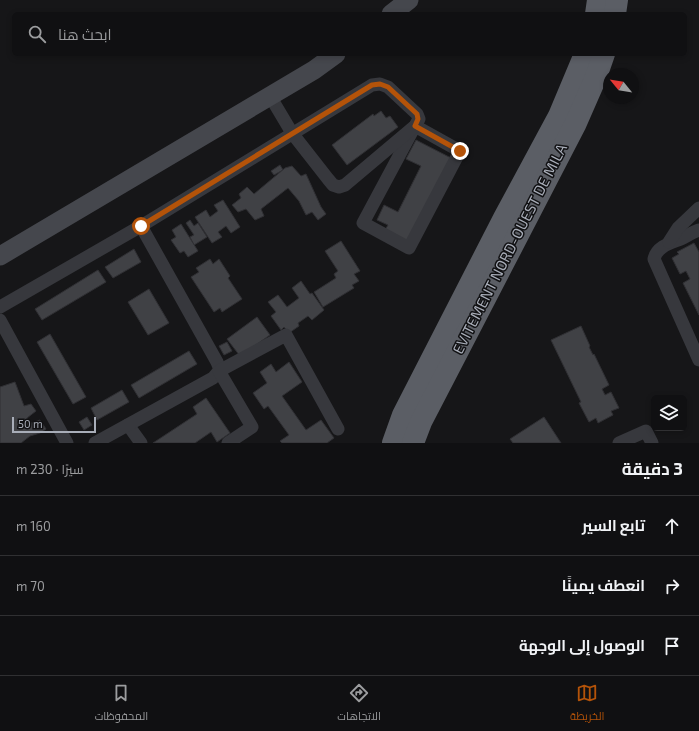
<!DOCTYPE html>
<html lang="ar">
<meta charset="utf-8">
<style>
:root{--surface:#101012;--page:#19191b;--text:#f1f3f6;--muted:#9c9d9f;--line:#303032;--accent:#b45309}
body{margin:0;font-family:"Exo 2",Cairo,sans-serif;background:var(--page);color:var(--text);direction:rtl}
.controls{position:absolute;right:12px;bottom:12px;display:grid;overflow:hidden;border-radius:6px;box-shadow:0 2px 6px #0003}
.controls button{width:36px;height:36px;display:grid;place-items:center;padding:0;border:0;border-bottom:1px solid var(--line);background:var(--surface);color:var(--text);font:20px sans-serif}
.compass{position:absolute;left:603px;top:68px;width:36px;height:36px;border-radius:50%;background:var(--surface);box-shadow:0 2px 6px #0003;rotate:300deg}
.scale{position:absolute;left:12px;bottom:10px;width:84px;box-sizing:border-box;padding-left:4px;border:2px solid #a8adb8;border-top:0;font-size:11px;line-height:14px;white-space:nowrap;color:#a8adb8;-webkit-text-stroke:3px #111113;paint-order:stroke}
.stop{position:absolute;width:12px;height:12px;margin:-9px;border:3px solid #b45309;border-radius:50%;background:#fff}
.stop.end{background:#b45309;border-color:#fff;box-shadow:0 1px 4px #0008}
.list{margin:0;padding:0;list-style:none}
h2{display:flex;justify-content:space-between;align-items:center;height:52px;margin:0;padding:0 16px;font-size:17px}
h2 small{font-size:13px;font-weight:400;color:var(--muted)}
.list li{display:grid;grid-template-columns:26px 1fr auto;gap:12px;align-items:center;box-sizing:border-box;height:60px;padding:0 16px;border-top:1px solid var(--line)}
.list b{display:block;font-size:15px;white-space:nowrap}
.list em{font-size:13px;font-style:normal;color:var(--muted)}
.icon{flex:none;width:22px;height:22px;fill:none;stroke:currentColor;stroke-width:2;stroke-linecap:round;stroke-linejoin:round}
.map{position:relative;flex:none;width:699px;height:443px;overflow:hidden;direction:ltr}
.search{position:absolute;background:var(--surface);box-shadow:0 2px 6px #0003;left:12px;right:12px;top:12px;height:44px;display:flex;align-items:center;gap:10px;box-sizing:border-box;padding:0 14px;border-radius:6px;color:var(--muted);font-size:15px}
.sheet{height:232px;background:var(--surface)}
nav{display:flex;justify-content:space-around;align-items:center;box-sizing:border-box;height:56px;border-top:1px solid var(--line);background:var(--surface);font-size:11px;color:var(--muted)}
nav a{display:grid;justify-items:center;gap:2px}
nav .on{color:var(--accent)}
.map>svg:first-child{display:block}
.building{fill:#404145;stroke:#303034}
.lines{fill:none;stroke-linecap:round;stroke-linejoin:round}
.minor{stroke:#37383d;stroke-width:13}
.secondary{stroke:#45474d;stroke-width:19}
.trunk{stroke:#5b5e65;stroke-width:22}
.route{stroke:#b45309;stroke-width:5}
.labels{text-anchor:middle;stroke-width:3;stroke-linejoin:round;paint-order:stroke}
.street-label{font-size:15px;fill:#a8adb8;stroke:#111113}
</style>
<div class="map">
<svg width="699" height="443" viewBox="0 0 699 443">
<rect width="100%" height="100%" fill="#161618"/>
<!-- building -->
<g class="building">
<path d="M381,111l5,7 4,-2 8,11 -51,38 -15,-20 41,-31 1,2z"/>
<path d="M416,140l35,18 -42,84 -24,-12 3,-5 -11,-5 7,-15 14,7 23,-46 -15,-7z"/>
<path d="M280,165l3,5 -9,5 -3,-4z"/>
<path d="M292,166l9,10 5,-2 15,33 5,7 -8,6 -6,-8 -6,3 -7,-14 -11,-13 -27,21 3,7 -9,4 -9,-11 -8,3 -6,-7 9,-7 -2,-4 8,-7 7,7 31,-26z"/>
<path d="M223,200l17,27 -9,6 -5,-7 -8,6 4,5 -10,6 -17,-26 11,-7 4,7 8,-6 -4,-6z"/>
<path d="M190,220l4,6 4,-3 9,14 -13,8 -4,-8 4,-2 -8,-12z"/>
<path d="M181,224l17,27 -10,6 -4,-6 -4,2 -9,-13 5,-3 -4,-7z"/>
<path d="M341,241l19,30 -6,3 5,7 -7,4 2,3 -31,19 -9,-15 22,-14 -2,-4 4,-3 -13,-20z"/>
<path d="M694,243l5,9v63l-16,-32 7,-4 -4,-8 -6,3 -8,-16 7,-4 -2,-2z"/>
<path d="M134,249l7,13 -28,16 -8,-11z"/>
<path d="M210,259l3,5 6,-5 11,17 -2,2 14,21 -20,13 -2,-4 -6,4 -23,-35 8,-5 -3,-4z"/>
<path d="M98,270l8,12 -64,38 -7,-11z"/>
<path d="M301,281l9,13 2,-1 12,17 -12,10 -4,-4 -10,7 1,3 -10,7 -5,-6 -3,3 -10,-14 5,-4 -8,-10 10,-7 9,12 12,-9 -7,-10z"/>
<path d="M149,289l20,34 -21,12 -20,-33z"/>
<path d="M257,317l13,18 -30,21 -13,-17z"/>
<path d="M581,326l9,20 -1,1 4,8 1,-1 15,31 -7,4 3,6 6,-3 8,16 -8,3 2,4 -15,8 -2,-5 -7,4 -10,-19 2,-1 -30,-62z"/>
<path d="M50,334l36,63 -13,7 -36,-62z"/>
<path d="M227,342l5,9 -8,4 -5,-9z"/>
<path d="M189,351l8,13 -58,34 -8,-13z"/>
<path d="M289,362l13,20 -20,14 24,34 15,-10 13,18 -7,5h-45l-2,-2 9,-6 -21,-29 -4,3 -11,-16 14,-10 -7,-11 11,-8 5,8z"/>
<path d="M15,382l9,24 7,-2 5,7 -9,7 3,8 1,-3 9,-3 6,9 -6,4 -10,3 -9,7h-21v-56z"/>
<path d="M122,390l7,12 -32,18 -6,-12z"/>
<path d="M206,398l24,35 -13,9 -6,-10 -16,11h-42l44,-29 -4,-7z"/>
<path d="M87,417l5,8 -8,5 -5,-8z"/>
<path d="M544,417l17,26h-48l-3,-4z"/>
</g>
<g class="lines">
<!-- minor -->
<g class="minor">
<path d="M415,126l45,25 -51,97 -46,-25z"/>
<path d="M699,230c-6,2 -12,6 -18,9 -10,4 -24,7 -27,20l45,101"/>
<path d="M669,242l9,-14 21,-20"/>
<path d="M0,307l141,-81 231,-141 8,-1 8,3 29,27 2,5 -4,7 -70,59 -6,2 -6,-2 -5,-6 -36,-46 -22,-37"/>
<path d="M0,320l67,123"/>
<path d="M128,425l13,18"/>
<path d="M95,443l118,-65 6,-7v-4l-2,-5 -76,-136"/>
<path d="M228,443l24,-16 -33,-56 67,-36 52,94"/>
<path d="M619,443l27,-12 6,12"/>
</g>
<!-- secondary -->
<g class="secondary">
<path d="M391,14l18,-14"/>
<path d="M0,256l314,-186 22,-16"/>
</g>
<!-- trunk -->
<g class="trunk">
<path d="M596,14l2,-14"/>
<path d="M615,14l2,-14"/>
<path d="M393,443l10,-28 101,-197 55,-102 26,-62"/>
<path d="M413,443l8,-21 154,-297 21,-48 8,-23"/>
</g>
</g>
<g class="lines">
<!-- route -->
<path class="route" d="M141,226l231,-141 8,-1 8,3 29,27 1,5 -3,7 45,25"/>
</g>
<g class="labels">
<!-- street labels -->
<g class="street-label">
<text transform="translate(510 249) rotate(-63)" y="5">EVITEMENT NORD-OUEST DE MILA</text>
</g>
</g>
</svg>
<div class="controls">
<button><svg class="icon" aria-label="layers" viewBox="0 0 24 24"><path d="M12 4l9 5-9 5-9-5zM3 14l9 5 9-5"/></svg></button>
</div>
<svg class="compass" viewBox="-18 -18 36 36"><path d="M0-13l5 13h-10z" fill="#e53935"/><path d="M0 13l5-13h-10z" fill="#9c9d9f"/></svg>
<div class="scale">50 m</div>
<div class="stop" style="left:141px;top:226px"></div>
<div class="stop end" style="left:460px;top:151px"></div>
<div class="search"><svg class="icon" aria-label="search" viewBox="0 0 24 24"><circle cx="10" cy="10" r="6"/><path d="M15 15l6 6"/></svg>ابحث هنا</div>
</div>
<section class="sheet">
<h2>3 دقيقة<small>سيرًا · 230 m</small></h2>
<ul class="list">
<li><svg class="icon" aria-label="ahead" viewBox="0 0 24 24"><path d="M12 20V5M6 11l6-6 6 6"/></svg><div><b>تابع السير</b></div><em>160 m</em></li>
<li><svg class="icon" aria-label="right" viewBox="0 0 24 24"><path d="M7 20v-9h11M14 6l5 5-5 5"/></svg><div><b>انعطف يمينًا</b></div><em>70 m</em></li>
<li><svg class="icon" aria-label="arrive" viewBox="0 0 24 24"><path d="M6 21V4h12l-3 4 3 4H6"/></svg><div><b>الوصول إلى الوجهة</b></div></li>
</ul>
</section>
<nav>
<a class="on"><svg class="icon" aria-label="map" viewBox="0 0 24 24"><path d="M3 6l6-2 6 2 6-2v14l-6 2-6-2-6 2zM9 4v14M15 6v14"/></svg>الخريطة</a>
<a><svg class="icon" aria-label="directions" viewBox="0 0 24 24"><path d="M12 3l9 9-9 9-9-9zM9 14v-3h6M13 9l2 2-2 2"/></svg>الاتجاهات</a>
<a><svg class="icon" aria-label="saved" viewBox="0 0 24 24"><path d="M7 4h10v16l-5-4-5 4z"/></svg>المحفوظات</a>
</nav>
